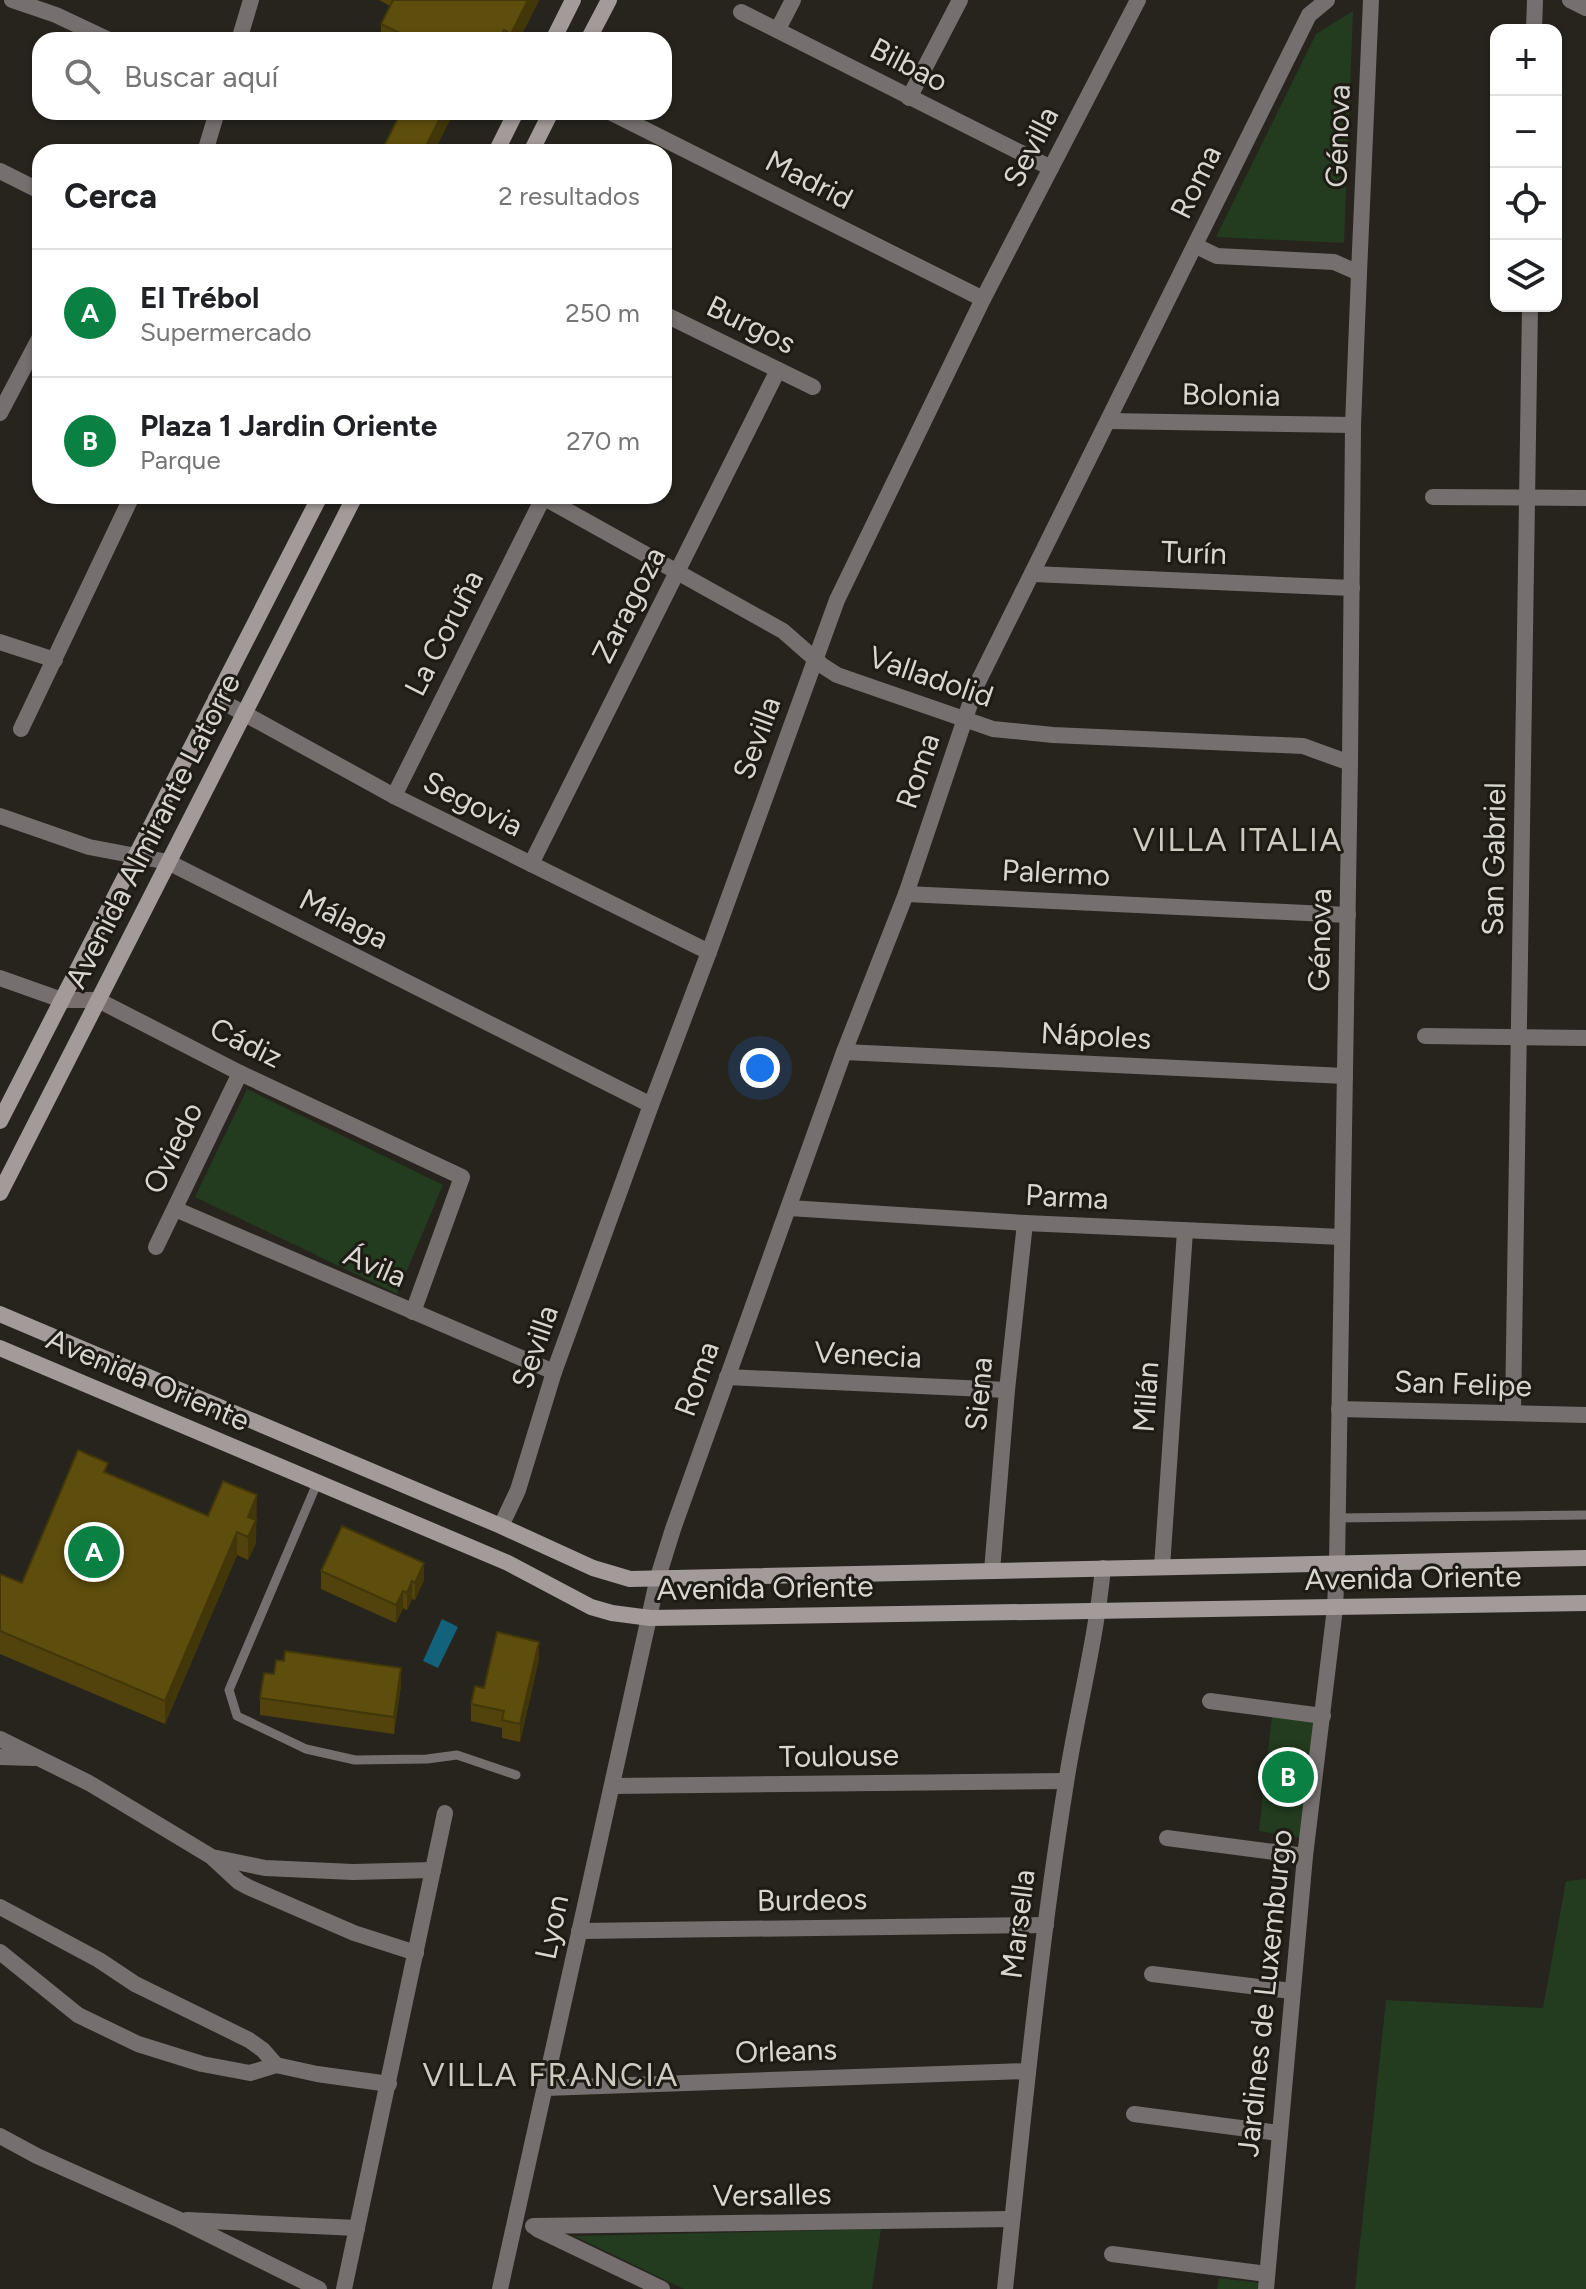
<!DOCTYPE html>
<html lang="es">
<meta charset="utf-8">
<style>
:root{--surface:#fff;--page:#f6f6f6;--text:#202124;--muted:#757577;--line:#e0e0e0;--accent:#0b8043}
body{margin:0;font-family:Figtree,sans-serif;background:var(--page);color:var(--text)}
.controls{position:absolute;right:24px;top:24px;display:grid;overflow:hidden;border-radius:16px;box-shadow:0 2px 6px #0004}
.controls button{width:72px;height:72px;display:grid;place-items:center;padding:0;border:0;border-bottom:2px solid var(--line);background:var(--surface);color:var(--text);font:40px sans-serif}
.you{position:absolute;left:760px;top:1068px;width:28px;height:28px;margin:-20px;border:6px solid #fff;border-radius:50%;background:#1a73e8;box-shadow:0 0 0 12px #1a73e833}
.badge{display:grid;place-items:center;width:52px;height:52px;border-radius:50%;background:var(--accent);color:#fff;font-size:26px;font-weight:700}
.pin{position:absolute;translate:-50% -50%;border:4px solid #fff;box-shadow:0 2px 8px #0006}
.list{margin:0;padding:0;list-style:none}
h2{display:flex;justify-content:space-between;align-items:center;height:104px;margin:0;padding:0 32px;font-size:34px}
h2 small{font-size:26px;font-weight:400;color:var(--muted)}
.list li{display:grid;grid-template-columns:52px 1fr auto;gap:24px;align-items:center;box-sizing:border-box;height:128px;padding:0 32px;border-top:2px solid var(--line)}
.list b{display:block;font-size:30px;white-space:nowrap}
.list p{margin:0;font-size:26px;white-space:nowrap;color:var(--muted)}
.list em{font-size:26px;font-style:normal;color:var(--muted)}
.icon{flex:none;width:44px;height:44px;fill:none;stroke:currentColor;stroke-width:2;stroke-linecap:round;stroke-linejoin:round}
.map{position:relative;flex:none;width:1586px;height:2289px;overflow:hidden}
.search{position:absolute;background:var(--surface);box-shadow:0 2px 6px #0004;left:32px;top:32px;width:640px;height:88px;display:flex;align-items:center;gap:20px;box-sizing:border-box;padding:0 28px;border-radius:24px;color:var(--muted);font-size:30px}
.panel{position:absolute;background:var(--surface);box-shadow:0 2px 6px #0004;left:32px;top:144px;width:640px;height:360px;border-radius:24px}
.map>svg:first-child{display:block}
.green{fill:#233b1f}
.water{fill:#13627b}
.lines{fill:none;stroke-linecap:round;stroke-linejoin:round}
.service{stroke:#75706f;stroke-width:9}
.minor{stroke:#75706f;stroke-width:16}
.tertiary{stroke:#75706f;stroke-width:16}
.secondary{stroke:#a39a9a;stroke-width:16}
.wall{fill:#51430b}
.shaded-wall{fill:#423709}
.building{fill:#5e4e0d;stroke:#423709;stroke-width:2}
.labels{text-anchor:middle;stroke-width:6;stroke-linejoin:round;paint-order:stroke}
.street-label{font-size:30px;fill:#d7d6d1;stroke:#1d1b13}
.neighbourhood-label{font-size:32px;letter-spacing:2px;fill:#cdcac0;stroke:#1d1b13}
</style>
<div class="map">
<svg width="1586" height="2289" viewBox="0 0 1586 2289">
<rect width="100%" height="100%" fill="#26241d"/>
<!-- green -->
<g class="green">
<path d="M1353,11l-9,232 -128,-6 100,-203z"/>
<path d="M247,1089l196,96 -46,109 -202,-97z"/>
<path d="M1272,1716l43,7 -8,116 -48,-8z"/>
<path d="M1586,1879v410h-231l31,-289 157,8 23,-127z"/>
<path d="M881,2229l-9,60h-188l-110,-53z"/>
<path d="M1219,2278l41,5 -1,6h-42z"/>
</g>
<!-- water -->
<path class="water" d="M442,1619l16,8 -20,41 -15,-7z"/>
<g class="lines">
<!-- service -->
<g class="service">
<path d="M318,1481l-89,209 8,26 69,33 49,11 72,-1 30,-4 59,20"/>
<path d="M1337,1518l249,-3"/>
</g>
<!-- minor -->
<g class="minor">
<path d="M12,0l44,15 53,25"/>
<path d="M1570,0l16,8"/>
<path d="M741,12l310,156"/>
<path d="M778,29l15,-29"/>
<path d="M1534,30l1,-30"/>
<path d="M239,40l12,-40"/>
<path d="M909,98l51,-98"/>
<path d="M610,112l373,187"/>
<path d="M205,152l12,-40"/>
<path d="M0,171l40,20"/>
<path d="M1359,273l12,-273"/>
<path d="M664,314l149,73"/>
<path d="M0,413l40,-76"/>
<path d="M1109,421l244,4"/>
<path d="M1433,497l153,1"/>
<path d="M1033,574l319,14"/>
<path d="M0,642l55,18"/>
<path d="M216,698l178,98 315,156"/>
<path d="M21,729l111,-233"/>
<path d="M394,796l150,-300"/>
<path d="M0,816l89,31 79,15 483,243"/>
<path d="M531,864l247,-494"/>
<path d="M906,894l442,21"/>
<path d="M0,978l62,22h36l142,73 222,104 -49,135"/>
<path d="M1425,1036l161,2"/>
<path d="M844,1052l501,24"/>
<path d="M789,1208l236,15 317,14"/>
<path d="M175,1209l379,163"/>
<path d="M156,1247l84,-174"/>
<path d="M727,1377l280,13"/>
<path d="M1339,1409l247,6"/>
<path d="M1513,1413l17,-1107"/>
<path d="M501,1526l17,-36 36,-118 97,-267 58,-153 128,-352 146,-301 155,-299"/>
<path d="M1162,1567l23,-336"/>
<path d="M992,1571l15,-181 18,-167"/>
<path d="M1210,1701l113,15"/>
<path d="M0,1739l89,44 123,74 53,11 88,4 80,-2"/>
<path d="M0,1757l34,1"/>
<path d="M612,1786l454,-5"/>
<path d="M1167,1838l138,18"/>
<path d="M213,1858l26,24 9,5 106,46 62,20"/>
<path d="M0,1907l99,53 36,24 114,56 14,10 13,15 41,9 72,10"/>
<path d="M579,1931l467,-6"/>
<path d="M0,1952l78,63 60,29 64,20 48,9 26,-8"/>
<path d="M1152,1974l140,17"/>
<path d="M545,2088l483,-17"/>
<path d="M1134,2114l145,19"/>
<path d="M0,2136l37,20 143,64 139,69"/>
<path d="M187,2220l170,8"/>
<path d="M533,2226l479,-7"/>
<path d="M537,2229l125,60"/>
<path d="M1112,2254l155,20"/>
<path d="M344,2289l101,-476"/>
</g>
<!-- tertiary -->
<g class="tertiary">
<path d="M1196,246l21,10 117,6 25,11 -6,152 -3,338 -13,800 -2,45 -30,248 -39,433"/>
<path d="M541,496l242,135 40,35 14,9 156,54 60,6 250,11 47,17"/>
<path d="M500,2289l158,-712 15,-48 171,-477 62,-158 70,-208 333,-671 18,-15"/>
<path d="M1005,2289c18,-169 34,-338 61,-506 11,-72 30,-142 37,-215"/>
</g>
<!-- secondary -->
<g class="secondary">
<path d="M553,40l20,-40"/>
<path d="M588,40l21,-40"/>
<path d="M496,152l20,-40"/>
<path d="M531,152l20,-40"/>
<path d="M0,1121l320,-625"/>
<path d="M0,1193l355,-697"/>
<path d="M0,1314l501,212 92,42 37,11 956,-21"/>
<path d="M0,1348l508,215 83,44 21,6 38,5 936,-15"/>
</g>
</g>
<!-- wall -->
<g class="wall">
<path d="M379,0h160l-20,40h-138v-16l9,-18z"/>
<path d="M108,1474l100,42 49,2 -1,4v21l-8,17 -11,-5 -72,169 -165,-70v-80l22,9z"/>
<path d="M321,1571l103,9 -9,20 -3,-1 -5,11 -4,-2 -7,15 -75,-34z"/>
<path d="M539,1659l-19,83 -18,-4v-10l-31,-7v-17l13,-16z"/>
<path d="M401,1685l-7,49 -134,-19v-17z"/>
</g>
<!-- shaded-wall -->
<g class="shaded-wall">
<path d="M528,0h11l-20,40h-8v-6z"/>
<path d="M443,112h11l-20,40h-11z"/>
<path d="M257,1495l-1,48 -8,17v-43z"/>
<path d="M237,1532v23l-72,169v-23z"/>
<path d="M424,1563v17l-9,20v-17z"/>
<path d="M412,1581v18l-5,11v-17z"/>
<path d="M403,1591v17l-7,15v-18z"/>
<path d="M539,1642v17l-19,83v-18z"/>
<path d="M401,1668v17l-7,49v-17z"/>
</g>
<!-- building -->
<g class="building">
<path d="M393,0h135l-17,34 -7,-4 -5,10h-85l-33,-16z"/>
<path d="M401,112h42l-20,40h-42z"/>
<path d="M78,1450l30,13 -4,9 104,44 15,-35 34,14 -9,22 8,3 -8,17 -11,-5 -72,169 -165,-70v-57l22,9z"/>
<path d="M342,1526l82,37 -9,20 -3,-2 -5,12 -4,-2 -7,14 -75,-34z"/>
<path d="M497,1632l42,10 -19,82 -18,-4 2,-9 -33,-7 4,-18 9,2z"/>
<path d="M285,1651l116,17 -7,49 -134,-19 4,-25 10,1 2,-14 8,1z"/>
</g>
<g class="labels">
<!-- street labels -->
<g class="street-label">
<text transform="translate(909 65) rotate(27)" y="10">Bilbao</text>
<text transform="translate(1338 136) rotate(-88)" y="10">Génova</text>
<text transform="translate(1031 147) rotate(-63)" y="10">Sevilla</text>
<text transform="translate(809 180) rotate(27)" y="10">Madrid</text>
<text transform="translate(1196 182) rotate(-64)" y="10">Roma</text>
<text transform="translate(751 325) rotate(26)" y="10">Burgos</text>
<text transform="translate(1231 395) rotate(1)" y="10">Bolonia</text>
<text transform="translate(1194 553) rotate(2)" y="10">Turín</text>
<text transform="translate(629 605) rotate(-63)" y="10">Zaragoza</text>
<text transform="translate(444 633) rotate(-63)" y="10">La Coruña</text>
<text transform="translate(931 677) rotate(19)" y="10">Valladolid</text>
<text transform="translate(757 738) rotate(-70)" y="10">Sevilla</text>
<text transform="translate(918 771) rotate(-71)" y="10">Roma</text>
<text transform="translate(473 804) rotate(27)" y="10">Segovia</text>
<text transform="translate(153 831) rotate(-63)" y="10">Avenida Almirante Latorre</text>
<text transform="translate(1494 859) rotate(-89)" y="10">San Gabriel</text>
<text transform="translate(1056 873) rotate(3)" y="10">Palermo</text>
<text transform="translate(344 919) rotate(27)" y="10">Málaga</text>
<text transform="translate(1320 940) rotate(-89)" y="10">Génova</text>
<text transform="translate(1096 1036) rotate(3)" y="10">Nápoles</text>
<text transform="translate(246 1043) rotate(26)" y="10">Cádiz</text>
<text transform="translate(173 1148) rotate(-64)" y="10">Oviedo</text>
<text transform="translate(1067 1197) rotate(3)" y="10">Parma</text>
<text transform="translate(375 1266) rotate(23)" y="10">Ávila</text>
<text transform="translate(535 1347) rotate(-71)" y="10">Sevilla</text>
<text transform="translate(868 1355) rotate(3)" y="10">Venecia</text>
<text transform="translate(697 1379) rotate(-70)" y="10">Roma</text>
<text transform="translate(148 1380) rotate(23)" y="10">Avenida Oriente</text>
<text transform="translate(1463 1384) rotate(2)" y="10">San Felipe</text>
<text transform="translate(979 1394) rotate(-85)" y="10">Siena</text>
<text transform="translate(1146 1397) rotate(-86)" y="10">Milán</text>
<text transform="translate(1413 1578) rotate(-1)" y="10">Avenida Oriente</text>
<text transform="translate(765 1588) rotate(-1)" y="10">Avenida Oriente</text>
<text transform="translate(839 1756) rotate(-1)" y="10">Toulouse</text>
<text transform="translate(812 1900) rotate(-1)" y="10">Burdeos</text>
<text transform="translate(1018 1924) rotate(-83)" y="10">Marsella</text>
<text transform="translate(552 1927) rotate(-78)" y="10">Lyon</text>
<text transform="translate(1265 1993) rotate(-84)" y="10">Jardines de Luxemburgo</text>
<text transform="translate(786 2051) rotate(-2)" y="10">Orleans</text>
<text transform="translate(772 2195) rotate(-1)" y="10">Versalles</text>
</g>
<!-- neighbourhood labels -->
<g class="neighbourhood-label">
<text x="1238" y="851">VILLA ITALIA</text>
<text x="551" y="2086">VILLA FRANCIA</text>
</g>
</g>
</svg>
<div class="controls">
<button>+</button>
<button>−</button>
<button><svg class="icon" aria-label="locate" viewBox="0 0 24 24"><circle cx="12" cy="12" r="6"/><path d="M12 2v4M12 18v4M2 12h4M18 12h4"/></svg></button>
<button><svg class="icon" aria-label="layers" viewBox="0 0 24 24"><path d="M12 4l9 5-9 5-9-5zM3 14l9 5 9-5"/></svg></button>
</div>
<div class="you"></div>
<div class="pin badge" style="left:94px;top:1552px">A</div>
<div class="pin badge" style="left:1288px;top:1777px">B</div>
<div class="search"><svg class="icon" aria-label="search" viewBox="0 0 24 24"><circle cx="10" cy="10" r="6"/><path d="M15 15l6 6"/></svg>Buscar aquí</div>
<section class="panel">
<h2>Cerca<small>2 resultados</small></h2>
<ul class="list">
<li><span class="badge">A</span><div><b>El Trébol</b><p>Supermercado</p></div><em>250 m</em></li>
<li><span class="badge">B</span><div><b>Plaza 1 Jardin Oriente</b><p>Parque</p></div><em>270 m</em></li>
</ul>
</section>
</div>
